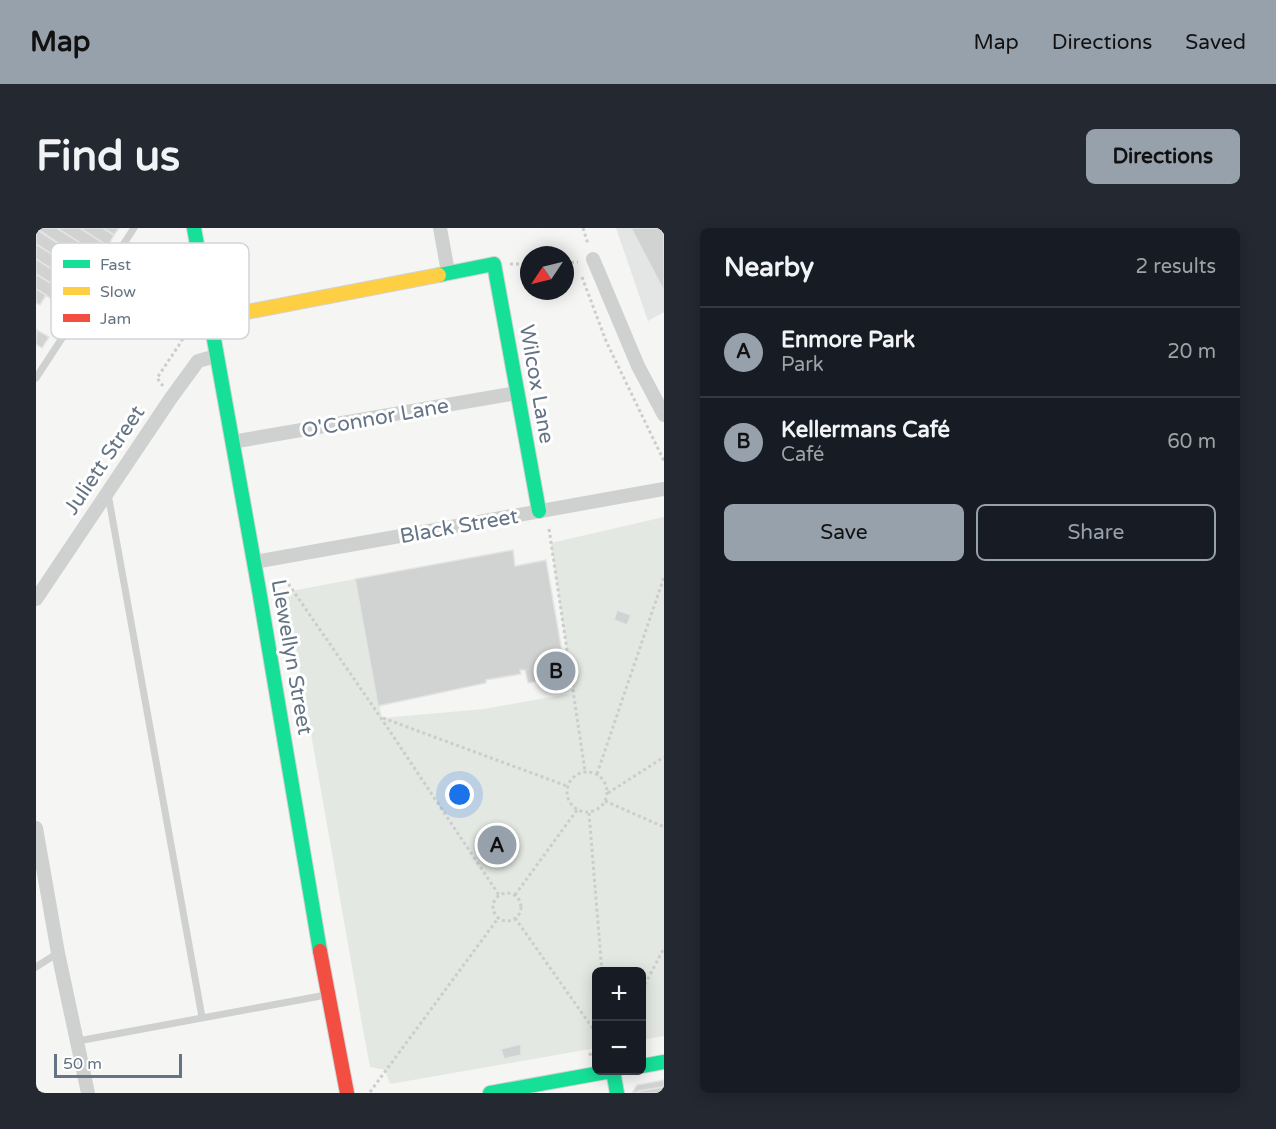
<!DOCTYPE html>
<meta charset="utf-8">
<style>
:root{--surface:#171b24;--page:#242831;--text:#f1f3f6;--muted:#9ea1a6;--line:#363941;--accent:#97a1ac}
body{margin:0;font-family:"Varela Round",sans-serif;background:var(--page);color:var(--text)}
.controls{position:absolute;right:18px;bottom:18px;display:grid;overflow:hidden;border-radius:9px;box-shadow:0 3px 15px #0003}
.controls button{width:54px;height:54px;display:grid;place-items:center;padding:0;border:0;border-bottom:2px solid var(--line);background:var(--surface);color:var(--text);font:30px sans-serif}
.compass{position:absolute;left:484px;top:18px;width:54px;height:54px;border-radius:50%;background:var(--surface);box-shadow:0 3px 15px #0003;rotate:235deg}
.scale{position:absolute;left:18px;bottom:15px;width:128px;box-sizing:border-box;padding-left:6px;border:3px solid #647485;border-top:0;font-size:16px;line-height:21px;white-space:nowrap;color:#647485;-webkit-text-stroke:4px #fff;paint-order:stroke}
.you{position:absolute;left:424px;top:567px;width:21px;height:21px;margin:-15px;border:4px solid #fff;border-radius:50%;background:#1a73e8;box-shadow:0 0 0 9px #1a73e833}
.badge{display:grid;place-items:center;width:39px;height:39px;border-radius:50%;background:var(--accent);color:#111;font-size:20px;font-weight:700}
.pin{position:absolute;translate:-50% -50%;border:3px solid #fff;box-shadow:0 2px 6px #0006}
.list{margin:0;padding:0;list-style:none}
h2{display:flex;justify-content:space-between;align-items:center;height:78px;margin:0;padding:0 24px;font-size:26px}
h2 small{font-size:20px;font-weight:400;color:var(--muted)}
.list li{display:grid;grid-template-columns:39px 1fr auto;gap:18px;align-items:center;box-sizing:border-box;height:90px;padding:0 24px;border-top:2px solid var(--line)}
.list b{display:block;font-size:22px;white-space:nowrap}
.list p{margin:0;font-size:20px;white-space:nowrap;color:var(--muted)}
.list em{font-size:20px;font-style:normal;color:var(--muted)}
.actions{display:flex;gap:12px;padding:18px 24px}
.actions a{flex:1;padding:14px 0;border:2px solid var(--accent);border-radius:9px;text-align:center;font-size:21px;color:var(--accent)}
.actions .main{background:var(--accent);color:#111}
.map{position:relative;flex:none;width:628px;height:865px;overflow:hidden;border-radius:9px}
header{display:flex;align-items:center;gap:36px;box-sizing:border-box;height:84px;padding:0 30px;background:var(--accent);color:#111}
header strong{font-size:28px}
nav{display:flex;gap:33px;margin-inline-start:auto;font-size:21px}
.intro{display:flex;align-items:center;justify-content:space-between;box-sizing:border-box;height:144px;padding:0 36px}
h1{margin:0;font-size:42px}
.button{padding:15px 27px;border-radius:9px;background:var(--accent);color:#111;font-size:21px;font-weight:700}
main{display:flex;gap:36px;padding:0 36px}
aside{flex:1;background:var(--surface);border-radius:9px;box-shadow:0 3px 15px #0003}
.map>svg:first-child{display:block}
.built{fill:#e4e5e5}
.green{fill:#e4e8e2}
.building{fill:#d1d2d2;stroke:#e4e4e4;stroke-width:1.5}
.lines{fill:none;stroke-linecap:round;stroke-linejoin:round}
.fast-casing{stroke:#d0d2d3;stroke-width:16}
.slow-casing{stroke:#d0d2d3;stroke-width:16}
.jam-casing{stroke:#d0d2d3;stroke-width:16}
.path{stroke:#cccdcd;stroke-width:3;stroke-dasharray:3 3;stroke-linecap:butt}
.lane{stroke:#cfd0d0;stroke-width:7}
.street{stroke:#cfd0d0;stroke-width:14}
.fast{stroke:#16e098;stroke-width:14}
.slow{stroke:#ffcf43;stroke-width:14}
.jam{stroke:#f24e42;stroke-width:14}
.labels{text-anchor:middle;stroke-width:6;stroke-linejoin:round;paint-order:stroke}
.street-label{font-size:21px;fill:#647485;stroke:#fff}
.key{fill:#fff;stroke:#d0d5da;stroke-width:1.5}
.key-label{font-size:16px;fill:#647485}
</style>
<header>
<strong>Map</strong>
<nav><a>Map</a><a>Directions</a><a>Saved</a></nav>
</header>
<div class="intro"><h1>Find us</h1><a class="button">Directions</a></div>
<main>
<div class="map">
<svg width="628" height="865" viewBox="0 0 628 865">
<rect width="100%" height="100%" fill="#f5f5f4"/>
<!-- built -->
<path class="built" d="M580,0h48v84l-16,9z"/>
<!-- green -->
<path class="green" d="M628,289v519l-22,4v-68h-46v76l-206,36 -5,-14 -15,-3 -6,-32 -78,-443 69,-13 27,139 102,-9 89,-16 -22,-150z"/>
<!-- building -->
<g class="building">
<path d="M0,0h21l44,28 -7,11z"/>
<path d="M21,0h23l28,18 -7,10z"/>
<path d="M44,0h23l11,7 -6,11z"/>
<path d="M67,0h16l-5,7z"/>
<path d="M595,0h33v63z"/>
<path d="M0,1l58,38 -7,10 -51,-33z"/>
<path d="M0,16l51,33 -6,11 -45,-29z"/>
<path d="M0,31l45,29 -7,10 -38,-24z"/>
<path d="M0,46l38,24 -7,11 -31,-20z"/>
<path d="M0,61l10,6 -6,10 -4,-2z"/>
<path d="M1,102l12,7 -7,11 -6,-4z"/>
<path d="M477,322l2,16 31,-6 18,103 -9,1 -1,14 -26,5 -3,-13h-5l1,4 -35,6v3l-108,23 -23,-127z"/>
<path d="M581,382l14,5 -4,10 -13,-5z"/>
<path d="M485,816v11l-17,4 -3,-10z"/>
<path d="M628,852v7l-32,6 5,-8z"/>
<path d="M628,859v6h-26l1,-2z"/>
</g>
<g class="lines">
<defs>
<g id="fast">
<path d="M158,0l65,362 61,361"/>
<path d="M403,47l55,-11 45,247"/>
<path d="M606,838l22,-4"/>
<path d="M577,843l4,22"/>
<path d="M454,865l127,-23"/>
</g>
<path id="slow" d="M174,91l229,-44"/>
<path id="jam" d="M284,723l27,142"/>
</defs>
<!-- fast casing -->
<use href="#fast" class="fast-casing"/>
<!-- slow casing -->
<use href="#slow" class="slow-casing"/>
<!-- jam casing -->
<use href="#jam" class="jam-casing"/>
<!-- path -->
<g class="path">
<path d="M547,0l5,16"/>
<path d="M529,35l13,-1"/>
<path d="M474,36h19"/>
<path d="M546,49l24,64 58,120"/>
<path d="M127,158l-6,-8 24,-36 10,-19 2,-1"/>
<path d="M513,301l36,242"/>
<path d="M249,351l96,139 118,177"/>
<path d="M347,490l184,68"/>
<circle cx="551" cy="564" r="20"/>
<path d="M561,546l67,-197"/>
<path d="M572,565l56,-36"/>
<path d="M569,573l59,26"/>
<path d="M553,585l13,159"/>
<circle cx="471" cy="679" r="14"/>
<path d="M479,667l62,-85"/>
<path d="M479,690l81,115"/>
<path d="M606,762l22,-42"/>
<path d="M553,827l7,-4"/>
<path d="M334,864l129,-175"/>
</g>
<!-- lane -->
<g class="lane">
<path d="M0,150l98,-150"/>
<path d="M72,266l94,523"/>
<path d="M0,739l22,-14"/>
<path d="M42,813l248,-46"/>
</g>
<!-- street -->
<g class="street">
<path d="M404,0l8,44"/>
<path d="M557,31l45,107 26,49"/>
<path d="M196,214l285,-49"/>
<path d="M218,334l410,-73"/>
<path d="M0,371l135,-201 27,-37 18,-5"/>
<path d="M0,600l22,125 30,140"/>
</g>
<!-- fast -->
<use href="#fast" class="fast"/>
<!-- slow -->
<use href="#slow" class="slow"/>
<!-- jam -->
<use href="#jam" class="jam"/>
</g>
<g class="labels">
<!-- street labels -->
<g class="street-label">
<text transform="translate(501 156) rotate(80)" y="7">Wilcox Lane</text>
<text transform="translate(339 190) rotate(-10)" y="7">O'Connor Lane</text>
<text transform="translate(68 232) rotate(-56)" y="7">Juliett Street</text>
<text transform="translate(423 298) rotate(-10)" y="7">Black Street</text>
<text transform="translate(256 429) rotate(80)" y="7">Llewellyn Street</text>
</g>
</g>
<!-- legend -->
<rect x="15" y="15" width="198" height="96" rx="9" class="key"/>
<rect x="27" y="32" width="27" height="8" fill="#16e098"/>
<rect x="27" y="59" width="27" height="8" fill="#ffcf43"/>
<rect x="27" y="86" width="27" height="8" fill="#f24e42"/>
<g class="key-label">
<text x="64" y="42">Fast</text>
<text x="64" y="69">Slow</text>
<text x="64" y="96">Jam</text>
</g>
</svg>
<div class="controls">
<button>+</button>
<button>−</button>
</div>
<svg class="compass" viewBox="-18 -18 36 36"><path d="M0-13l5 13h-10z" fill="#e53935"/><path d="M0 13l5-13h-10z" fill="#9ea1a6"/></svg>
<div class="scale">50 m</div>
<div class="you"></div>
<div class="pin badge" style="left:461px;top:617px">A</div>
<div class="pin badge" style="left:520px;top:443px">B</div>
</div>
<aside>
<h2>Nearby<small>2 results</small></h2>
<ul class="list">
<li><span class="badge">A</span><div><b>Enmore Park</b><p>Park</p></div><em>20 m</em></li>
<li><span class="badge">B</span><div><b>Kellermans Café</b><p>Café</p></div><em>60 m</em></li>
</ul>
<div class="actions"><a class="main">Save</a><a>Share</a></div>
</aside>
</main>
